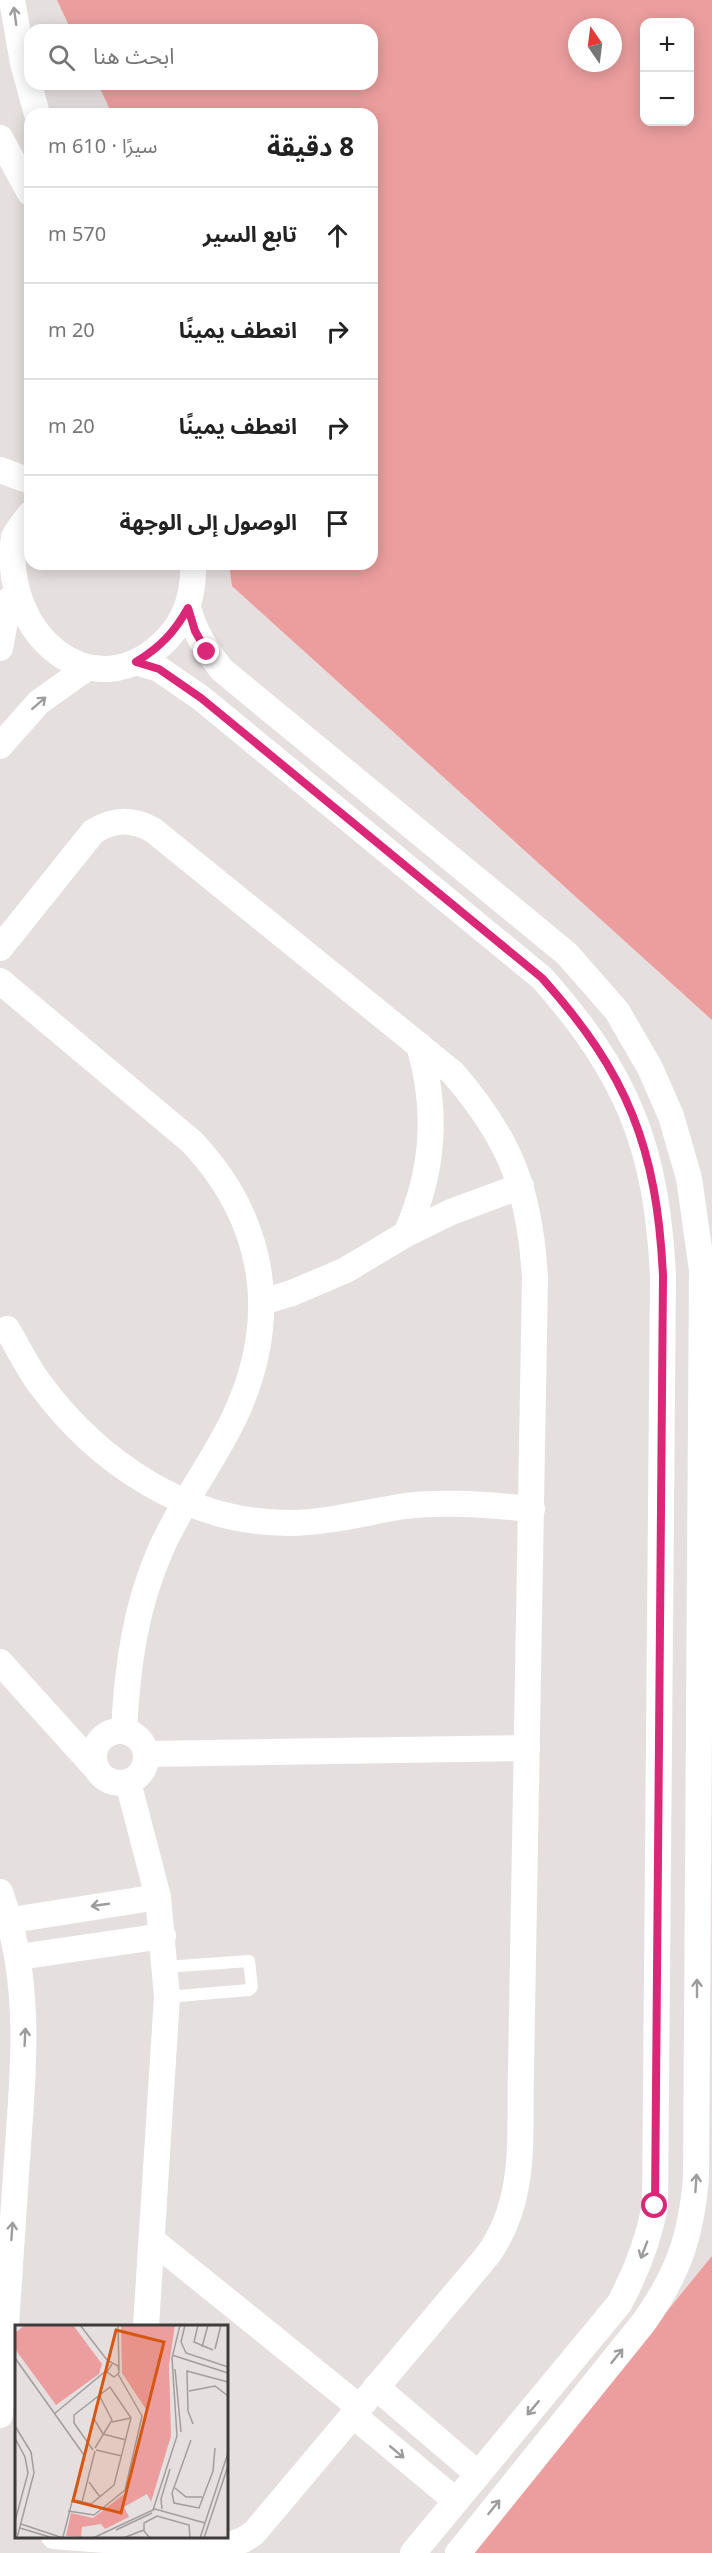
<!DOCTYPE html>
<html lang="ar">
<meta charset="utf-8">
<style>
:root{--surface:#fff;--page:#f2f2f2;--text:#222;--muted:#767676;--line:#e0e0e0}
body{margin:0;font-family:Georgia,"Noto Sans Arabic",serif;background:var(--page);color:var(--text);direction:rtl}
.controls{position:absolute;right:18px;top:18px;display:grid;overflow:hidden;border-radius:12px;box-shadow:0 3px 15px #0003}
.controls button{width:54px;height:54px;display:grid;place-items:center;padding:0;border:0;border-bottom:2px solid var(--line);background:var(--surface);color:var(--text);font:30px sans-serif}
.compass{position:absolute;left:568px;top:18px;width:54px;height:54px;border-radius:50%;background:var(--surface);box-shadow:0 3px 15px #0003;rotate:346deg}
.stop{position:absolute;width:18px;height:18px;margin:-14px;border:4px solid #db2777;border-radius:50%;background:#fff}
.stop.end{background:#db2777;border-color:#fff;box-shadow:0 2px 6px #0008}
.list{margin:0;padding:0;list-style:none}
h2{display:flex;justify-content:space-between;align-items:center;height:78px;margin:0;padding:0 24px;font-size:26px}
h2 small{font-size:20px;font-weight:400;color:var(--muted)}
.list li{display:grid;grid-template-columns:39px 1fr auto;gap:18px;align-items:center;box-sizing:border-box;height:96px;padding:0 24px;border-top:2px solid var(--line)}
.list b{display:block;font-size:22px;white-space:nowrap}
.list em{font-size:20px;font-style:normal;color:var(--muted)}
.icon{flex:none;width:33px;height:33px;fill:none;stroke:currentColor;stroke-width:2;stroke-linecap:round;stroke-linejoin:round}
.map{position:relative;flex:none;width:712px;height:2553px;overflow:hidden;direction:ltr}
.search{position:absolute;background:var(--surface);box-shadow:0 3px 15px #0003;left:24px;top:24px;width:354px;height:66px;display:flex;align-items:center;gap:15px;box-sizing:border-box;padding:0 21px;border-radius:18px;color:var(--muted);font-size:22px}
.panel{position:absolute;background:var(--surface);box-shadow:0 3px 15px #0003;left:24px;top:108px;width:354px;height:462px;border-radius:18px;direction:rtl}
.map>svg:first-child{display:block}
.green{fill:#ec9e9e;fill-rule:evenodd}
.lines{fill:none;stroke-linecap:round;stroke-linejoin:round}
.lane{stroke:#fff;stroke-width:12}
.street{stroke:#fff;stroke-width:26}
.oneway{stroke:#9e9d9d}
.route{stroke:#db2777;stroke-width:8}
.inset-road{fill:none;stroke:#a39d9d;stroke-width:1.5}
.view{fill:#d75611;fill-opacity:0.15;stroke:#d75611;stroke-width:3}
.inset-edge{fill:none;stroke:#3e3b3b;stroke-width:3}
</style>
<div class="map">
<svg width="712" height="2553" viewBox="0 0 712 2553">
<rect width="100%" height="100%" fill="#e6dfdf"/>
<!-- green -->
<g class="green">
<path d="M57,0h655v1020l-480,-434 -3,-22h143v-450h-260l-14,-30h274v-54h-301zM644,22h46v100h-46zM577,27h36v36h-36z"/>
<path d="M712,2256v297h-242z"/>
</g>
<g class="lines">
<!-- lane -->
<path class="lane" d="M165,1967l84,-6 3,26 -3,3 -82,7"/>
<!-- street -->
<g class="street">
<path d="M12,0l11,63 14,51"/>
<path d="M0,138l30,55"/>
<path d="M0,470l30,11"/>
<path d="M30,514c-5,7 -12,15 -16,23 -14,97 80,178 153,102 20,-21 27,-46 26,-75"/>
<path d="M188,608c7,25 18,42 34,62l345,284 50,57 33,57 21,48 18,62 13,92 -6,908c-5,59 -18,96 -52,144l-186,231"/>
<path d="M0,648l9,-48"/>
<path d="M136,662l23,7 42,29 341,280c86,97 115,170 121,299l-8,929c-7,36 -18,65 -36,98l-206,249"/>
<path d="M0,746l39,-44 48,-34"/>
<path d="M0,948l93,-116c20,-13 39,-14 60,-2l300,243c58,67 77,118 82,205l-14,792c-2,66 7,130 -34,186l-233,277 -11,7 -25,9 -164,-13"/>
<path d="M0,981l192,161c75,80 89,177 42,276 -22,46 -53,85 -73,131 -26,58 -34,120 -37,182"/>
<path d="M406,1234c28,-63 32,-123 13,-189"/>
<path d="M262,1302l30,-9 54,-23 60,-36 45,-22 70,-26"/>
<path d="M7,1329c11,18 20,38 33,55 58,79 148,139 248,139 40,0 78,-11 117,-17 43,-5 84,-1 127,3"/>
<path d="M0,1662l93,103"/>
<circle cx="120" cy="1757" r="26"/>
<path d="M146,1754l381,-6"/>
<path d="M128,1782l30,115 9,100 -21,329"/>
<path d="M0,1892c35,94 22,186 16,283 -6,80 -11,160 -16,240"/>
<path d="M0,1922l158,-25"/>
<path d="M19,1957l144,-21"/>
<path d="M152,2240l207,167"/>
<path d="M376,2387l102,87"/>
<path d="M353,2415l103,86"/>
</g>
</g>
<!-- one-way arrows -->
<defs><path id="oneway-shaft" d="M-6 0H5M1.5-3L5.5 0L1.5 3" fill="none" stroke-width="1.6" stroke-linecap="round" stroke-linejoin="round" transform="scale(1.5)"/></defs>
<g class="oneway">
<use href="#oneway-shaft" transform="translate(15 16) rotate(-98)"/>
<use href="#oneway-shaft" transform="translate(39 703) rotate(-41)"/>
<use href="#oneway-shaft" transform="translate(100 1905) rotate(172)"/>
<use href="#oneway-shaft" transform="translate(697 1988) rotate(-90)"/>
<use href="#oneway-shaft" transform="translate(25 2037) rotate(-87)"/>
<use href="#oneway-shaft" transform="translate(696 2183) rotate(-86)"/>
<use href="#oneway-shaft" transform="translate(12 2231) rotate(-86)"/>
<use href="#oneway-shaft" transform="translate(644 2250) rotate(111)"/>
<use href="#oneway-shaft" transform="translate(617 2356) rotate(-51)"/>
<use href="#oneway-shaft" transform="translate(533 2408) rotate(130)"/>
<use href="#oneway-shaft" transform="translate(397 2452) rotate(40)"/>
<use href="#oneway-shaft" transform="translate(494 2507) rotate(-51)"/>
</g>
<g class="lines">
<!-- route -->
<path class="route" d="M207,652l-12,-21 -7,-23c-14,25 -28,39 -52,54l23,7 42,29 341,280c86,96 115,170 121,298l-8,930"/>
</g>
<!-- overview -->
<g transform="translate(15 2325)">
<rect width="213" height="213" fill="#e6dfdf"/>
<path d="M10,0h48l29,39 -3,10 -43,31 -41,-56v-16zM106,0h54l-6,40 2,71 -20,66 -4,-8 -23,13 5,10 -24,12 -4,-5 -19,3 -1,10 -15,-1 5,-23 22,5 35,-27 19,-80 -25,-38z" fill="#ec9e9e"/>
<path class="inset-road" d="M65,0l27,35 11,6 1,7 -5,4 -7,-5 5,-8M103,0l1,45M170,0l-4,17 5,11 42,14M183,0l-4,17 19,8M187,22l6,-22M200,24l6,-24M157,30l56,18M0,33l69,97 -21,82M160,44l6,63M174,66l26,-5 13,10M39,89l53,-44M79,94l9,15 23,6M97,97l19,-4M178,99l-5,-13 -1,-40 41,11M0,101l16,26 3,21 -17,65M0,113l10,19 3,16 -13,48M176,115l-19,53 2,10 25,5 14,-37 2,-23M80,123l17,-28 -13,-25M81,125l26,6M74,157l11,15M160,163l11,9h16M61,175l15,4 23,-19 17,-67 -21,-31 -36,28v8l19,27M67,177l13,-51M147,184l-1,-10 9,-30M138,185l24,-74 -5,-78 8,-33M53,186l26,4 31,-25 17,-74 -24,-42M6,199l42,14M5,203l33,10M101,205l36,-17M78,213l62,-29 50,14M108,213l21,-8M135,213l-6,-7v-8l13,-7 32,9 1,13M185,213l28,-85M189,213l24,-72"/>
<path class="view" d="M101,5l48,12 -43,171 -48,-12z"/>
<rect width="213" height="213" class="inset-edge"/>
</g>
</svg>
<div class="controls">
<button>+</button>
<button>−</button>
</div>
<svg class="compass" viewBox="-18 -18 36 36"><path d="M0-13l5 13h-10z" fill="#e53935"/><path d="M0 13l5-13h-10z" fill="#767676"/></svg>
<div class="stop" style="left:655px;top:2206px"></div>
<div class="stop end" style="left:207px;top:652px"></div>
<div class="search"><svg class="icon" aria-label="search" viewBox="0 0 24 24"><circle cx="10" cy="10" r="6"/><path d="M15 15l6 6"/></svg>ابحث هنا</div>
<section class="panel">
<h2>8 دقيقة<small>سيرًا · 610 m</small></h2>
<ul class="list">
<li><svg class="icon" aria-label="ahead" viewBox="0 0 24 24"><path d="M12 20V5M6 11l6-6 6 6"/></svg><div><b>تابع السير</b></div><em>570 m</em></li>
<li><svg class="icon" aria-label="right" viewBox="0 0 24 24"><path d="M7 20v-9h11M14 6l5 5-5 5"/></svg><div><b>انعطف يمينًا</b></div><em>20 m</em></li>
<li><svg class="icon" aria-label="right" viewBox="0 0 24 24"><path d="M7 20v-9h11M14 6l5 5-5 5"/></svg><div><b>انعطف يمينًا</b></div><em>20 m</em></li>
<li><svg class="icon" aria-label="arrive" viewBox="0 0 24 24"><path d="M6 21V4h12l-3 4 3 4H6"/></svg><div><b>الوصول إلى الوجهة</b></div></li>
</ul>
</section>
</div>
